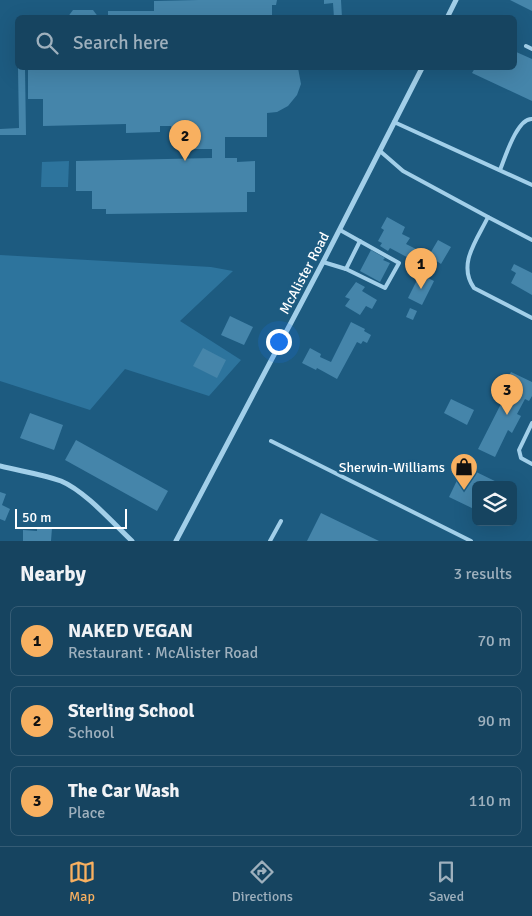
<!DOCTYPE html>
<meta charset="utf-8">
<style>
:root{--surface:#164460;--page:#234e69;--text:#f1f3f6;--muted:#9eb0bd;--line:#355c75;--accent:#f8b060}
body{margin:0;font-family:Signika,sans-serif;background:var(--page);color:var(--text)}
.controls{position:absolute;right:15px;bottom:15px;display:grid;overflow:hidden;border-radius:8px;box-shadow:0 5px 20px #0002}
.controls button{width:45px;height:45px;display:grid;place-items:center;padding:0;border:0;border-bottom:1px solid var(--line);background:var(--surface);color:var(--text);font:25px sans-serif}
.scale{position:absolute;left:15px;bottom:12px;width:112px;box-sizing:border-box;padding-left:5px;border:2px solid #fff;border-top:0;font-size:14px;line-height:18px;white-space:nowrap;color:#fff;-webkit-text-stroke:4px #1d5b80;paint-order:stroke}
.you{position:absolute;left:278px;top:341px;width:18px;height:18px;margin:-12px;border:4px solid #fff;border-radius:50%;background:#1a73e8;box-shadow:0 0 0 8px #1a73e833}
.badge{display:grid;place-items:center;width:32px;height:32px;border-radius:50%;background:var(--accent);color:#111;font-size:16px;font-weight:700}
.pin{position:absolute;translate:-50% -41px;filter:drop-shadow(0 1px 2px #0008)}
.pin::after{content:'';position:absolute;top:26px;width:18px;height:15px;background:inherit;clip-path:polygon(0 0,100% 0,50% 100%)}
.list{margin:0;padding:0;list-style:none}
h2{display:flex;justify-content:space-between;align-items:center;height:65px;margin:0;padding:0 20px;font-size:21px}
h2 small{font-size:16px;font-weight:400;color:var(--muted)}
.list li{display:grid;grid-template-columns:32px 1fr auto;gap:15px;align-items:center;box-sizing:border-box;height:70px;margin:0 10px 10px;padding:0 10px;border:1px solid var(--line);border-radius:8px}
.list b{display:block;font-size:19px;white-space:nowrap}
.list p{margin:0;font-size:16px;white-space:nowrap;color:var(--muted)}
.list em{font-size:16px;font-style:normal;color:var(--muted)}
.icon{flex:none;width:28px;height:28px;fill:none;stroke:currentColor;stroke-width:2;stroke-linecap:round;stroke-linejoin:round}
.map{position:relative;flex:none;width:532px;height:541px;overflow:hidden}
.search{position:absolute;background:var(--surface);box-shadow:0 5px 20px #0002;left:15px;right:15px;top:15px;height:55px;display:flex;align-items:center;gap:12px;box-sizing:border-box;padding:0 18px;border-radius:8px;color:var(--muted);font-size:19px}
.sheet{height:305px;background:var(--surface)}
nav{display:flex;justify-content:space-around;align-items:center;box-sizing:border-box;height:70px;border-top:1px solid var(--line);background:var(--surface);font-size:14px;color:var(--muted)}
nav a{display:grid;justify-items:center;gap:2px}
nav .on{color:var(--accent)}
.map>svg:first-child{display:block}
.green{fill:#2d749d}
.building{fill:#4585aa}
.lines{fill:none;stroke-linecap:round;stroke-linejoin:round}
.service{stroke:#a2cfe9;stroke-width:4}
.minor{stroke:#a2cfe9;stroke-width:5}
.labels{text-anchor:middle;stroke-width:5;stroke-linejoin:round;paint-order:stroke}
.street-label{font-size:14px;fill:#fff;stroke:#1d5b80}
.poi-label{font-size:14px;fill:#fff;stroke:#1d5b80;text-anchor:end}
</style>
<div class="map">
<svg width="532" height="541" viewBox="0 0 532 541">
<rect width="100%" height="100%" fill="#1d5b80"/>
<!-- green -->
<g class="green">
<path d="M69,161l-1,26h-27l1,-25z"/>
<path d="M0,255l211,12 22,4 -53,50 61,39 -32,36 -84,-27 -35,41 -90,-29z"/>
</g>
<!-- building -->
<g class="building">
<path d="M198,0h79l-1,5h-4v13h-164v-7h46v-10z"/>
<path d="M324,0h17l1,18h-8l-1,-15 -9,1z"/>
<path d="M510,0h22v11z"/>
<path d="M73,10h20l6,8h-32z"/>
<path d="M514,51l18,8v42l-60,-28 3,-5h39z"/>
<path d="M18,68h7l1,67h-26v-6l19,-1z"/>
<path d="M28,68h270l3,16 -4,11 -9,11 -11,6 -10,1v24h-42v21h12v4l18,-1v31h-8v20l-141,2v-5h-14v-18h-16v-30l136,-3v-9h-22v-3h-6l-10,-8 -3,-12h-11v6l-34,1v-9l-83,2v-27h-15z"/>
<path d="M387,217l18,10 -3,7 8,4 -4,6 14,7 -6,10 -24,-13 -2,3 -8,-5 2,-3 -4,-2 6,-11 -3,-2z"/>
<path d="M438,240l13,7 -10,17 -9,-6 -7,12 -10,-6 6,-11 7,4z"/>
<path d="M371,250l14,8 -2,2 7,3 -10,19 -20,-11z"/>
<path d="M514,264l18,9v22l-21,-12 5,-10 -5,-3z"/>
<path d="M420,274l14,7 -12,24 -14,-7z"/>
<path d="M356,282l9,5 -3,4 15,9 -5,9 -6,-3 -6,9 -15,-9 5,-7 -5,-2z"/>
<path d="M410,308l7,3 -4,9 -7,-3z"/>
<path d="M230,316l23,11 -9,18 -23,-10z"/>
<path d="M351,322l14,7 -1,2 7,4 -4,8 -4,-2 -2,3 -4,-2 -20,37 -20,-11 -1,2 -14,-7 8,-15 11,6 -1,3 11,5z"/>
<path d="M203,348l23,12 -9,18 -24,-12z"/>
<path d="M511,372l21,10v14l-3,5 -4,-2 -8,15 4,2 -9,17 -4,-3 -13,27 -17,-8 29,-57 -5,-3z"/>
<path d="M451,399l23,11 -7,15 -23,-12z"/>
<path d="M30,413l33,12 -9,25 -34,-12z"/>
<path d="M76,440l92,51 -11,20 -92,-51z"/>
<path d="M464,466l39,19h-27v25l-27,-13z"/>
<path d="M0,492l6,2 -4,11 8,4 -5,12 -5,-2z"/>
<path d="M321,513l58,28h-72z"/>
<path d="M37,527l15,1 -1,13h-28v-11l14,1z"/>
</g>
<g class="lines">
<!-- service -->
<g class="service">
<path d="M526,46l6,3"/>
<path d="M394,122l138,63"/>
<path d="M380,151l23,20 85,46"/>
<path d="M500,170c5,-12 17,-52 32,-51"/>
<path d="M532,240l-44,-23c-11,23 -31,47 -14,71l58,30"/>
<path d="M323,262l23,7 39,19 14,-25 -59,-33"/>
<path d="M346,269l14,-28"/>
<path d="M532,423l-13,27 2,8 11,6"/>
<path d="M271,441l200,100"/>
<path d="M270,541l11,-20"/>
</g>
<!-- minor -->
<g class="minor">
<path d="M447,18l9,-18"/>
<path d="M0,466c20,5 42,8 61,15 24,10 52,42 71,60"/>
<path d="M176,541l147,-279 99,-194"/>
</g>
</g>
<!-- icons -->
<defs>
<symbol id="shop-pin" viewBox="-11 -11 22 30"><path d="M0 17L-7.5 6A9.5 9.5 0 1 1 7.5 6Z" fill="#f8b060" stroke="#1d5b80"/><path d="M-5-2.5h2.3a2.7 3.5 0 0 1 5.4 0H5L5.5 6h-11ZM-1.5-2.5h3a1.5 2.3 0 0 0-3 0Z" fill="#111"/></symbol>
</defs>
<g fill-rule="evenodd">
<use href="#shop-pin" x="448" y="451" width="32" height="43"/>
</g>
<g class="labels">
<!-- street labels -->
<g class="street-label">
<text transform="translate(304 273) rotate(-62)" y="5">McAlister Road</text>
</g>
<!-- poi labels -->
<g class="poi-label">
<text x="445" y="472">Sherwin-Williams</text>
</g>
</g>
</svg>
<div class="controls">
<button><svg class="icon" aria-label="layers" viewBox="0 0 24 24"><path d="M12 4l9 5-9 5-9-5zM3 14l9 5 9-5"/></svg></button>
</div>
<div class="scale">50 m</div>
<div class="you"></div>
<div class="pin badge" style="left:421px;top:289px">1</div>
<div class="pin badge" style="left:185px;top:161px">2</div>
<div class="pin badge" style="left:507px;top:415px">3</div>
<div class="search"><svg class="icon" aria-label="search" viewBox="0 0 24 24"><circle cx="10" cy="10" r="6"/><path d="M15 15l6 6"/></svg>Search here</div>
</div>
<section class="sheet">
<h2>Nearby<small>3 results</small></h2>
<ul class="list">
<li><span class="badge">1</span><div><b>NAKED VEGAN</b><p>Restaurant · McAlister Road</p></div><em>70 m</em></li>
<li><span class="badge">2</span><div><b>Sterling School</b><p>School</p></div><em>90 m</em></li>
<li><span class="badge">3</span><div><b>The Car Wash</b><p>Place</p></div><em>110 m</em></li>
</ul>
</section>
<nav>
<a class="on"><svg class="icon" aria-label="map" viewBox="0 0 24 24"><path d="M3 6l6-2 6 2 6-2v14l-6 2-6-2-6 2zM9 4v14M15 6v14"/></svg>Map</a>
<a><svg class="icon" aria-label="directions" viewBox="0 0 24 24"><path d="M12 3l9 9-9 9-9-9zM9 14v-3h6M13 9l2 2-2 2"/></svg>Directions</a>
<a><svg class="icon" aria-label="saved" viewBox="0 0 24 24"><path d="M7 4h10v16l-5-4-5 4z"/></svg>Saved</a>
</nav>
